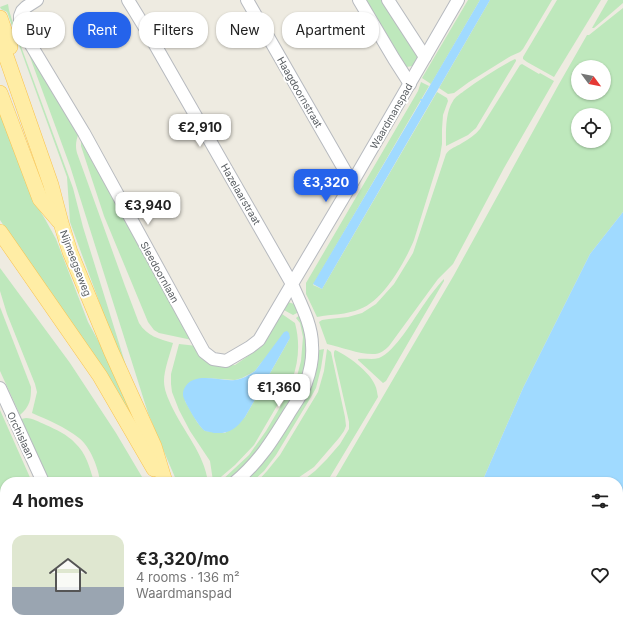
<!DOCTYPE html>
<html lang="en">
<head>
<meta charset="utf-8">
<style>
  :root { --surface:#fff; --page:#f2f2f2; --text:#222; --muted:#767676; --line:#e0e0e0; --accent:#2563eb }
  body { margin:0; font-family:Inter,sans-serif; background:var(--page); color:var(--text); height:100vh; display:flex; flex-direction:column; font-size:15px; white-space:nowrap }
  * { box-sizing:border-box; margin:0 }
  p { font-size:13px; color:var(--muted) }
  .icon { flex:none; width:22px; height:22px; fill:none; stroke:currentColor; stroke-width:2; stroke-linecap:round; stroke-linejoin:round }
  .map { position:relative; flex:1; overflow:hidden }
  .panel { position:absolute; left:0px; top:477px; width:623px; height:156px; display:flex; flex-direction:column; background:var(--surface); border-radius:16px 16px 0 0; box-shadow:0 1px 3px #0004 }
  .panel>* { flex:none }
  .banner { position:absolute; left:12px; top:12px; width:400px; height:36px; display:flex; gap:8px }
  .needle { width:26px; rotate:122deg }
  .tools { position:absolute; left:571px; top:60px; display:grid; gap:8px }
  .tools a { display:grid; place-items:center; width:40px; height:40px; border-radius:50%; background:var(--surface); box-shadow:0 1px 3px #0004; font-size:20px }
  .price { position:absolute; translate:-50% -34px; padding:0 9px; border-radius:8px; background:#fff; color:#222; font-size:13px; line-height:26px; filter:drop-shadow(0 1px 2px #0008) }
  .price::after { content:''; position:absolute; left:50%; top:24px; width:12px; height:9px; margin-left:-6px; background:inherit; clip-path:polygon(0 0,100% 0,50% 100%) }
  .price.selected { background:var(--accent); color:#fff }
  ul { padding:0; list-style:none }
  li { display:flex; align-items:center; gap:12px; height:100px; padding:0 12px }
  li+li { border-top:1px solid var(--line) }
  li span { display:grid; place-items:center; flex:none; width:112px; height:80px; border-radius:12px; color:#555 }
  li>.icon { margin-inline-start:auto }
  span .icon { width:48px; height:48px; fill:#fffc; stroke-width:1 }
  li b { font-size:17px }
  h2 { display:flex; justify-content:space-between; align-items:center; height:48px; padding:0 12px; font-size:17px }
  .pill { padding:0 14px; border-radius:16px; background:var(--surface); box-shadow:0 1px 3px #0004; font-size:14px; line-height:36px }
  .pill.selected { background:var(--accent); color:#fff }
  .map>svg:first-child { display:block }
</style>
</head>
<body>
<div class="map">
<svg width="623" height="633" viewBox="0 0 623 633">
  <rect width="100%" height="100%" fill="#eeebe1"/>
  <g fill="#bee8bc" fill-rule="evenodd">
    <polygon points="364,0 383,0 418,56 417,61 413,66 406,67"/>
    <polygon points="468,0 480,0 431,84 422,78"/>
    <polygon points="490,0 552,0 523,49 520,52 511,56 469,82 454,93 448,94 439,88"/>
    <polygon points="557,0 601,0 554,77 527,62 523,59 523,57"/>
    <polygon points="608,0 623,0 623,3 594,28 592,28"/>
    <polygon points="8,4 9,10 15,30 73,188 83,227 131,382 131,389 70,222 67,177 7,12 1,9 0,7"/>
    <path d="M623,8v204l-33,42 -67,134 -41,94h-149l121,-207 105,-191 28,-49h2zM578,67h26v26h-26zM578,115h26v26h-26z"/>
    <path d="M27,49l52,84c-3,7 -4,13 -2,20l48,133 14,37c8,13 20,16 34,20 -3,11 -9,27 -9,38 0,9 4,17 7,24 12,26 33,48 37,77h-31l-12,-28 -17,-41 -78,-247z"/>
    <path d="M515,59l1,1v1l-40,67 -8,7 -22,11c0,-13 -1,-33 7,-45 2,-4 7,-7 11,-10 15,-11 31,-21 47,-30z"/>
    <path d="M522,64l17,10 1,-1 14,8 -50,87 -51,96 -15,15 -49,67c-4,4 -9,8 -14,8 -14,1 -34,-7 -48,-10l-8,-22 3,-2 7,-1 19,-2 14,-4 14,-9 18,-20 19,-31 33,-99c4,-6 10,-7 16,-11 7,-4 13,-8 18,-14l40,-64z"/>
    <path d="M421,82l8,4 -116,199 9,4 115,-197 10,6 1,3 -5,14 -1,14v15l-2,12 -26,84c-9,22 -31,61 -54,69 -14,6 -28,5 -43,8l-9,-19 -2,-4v-11l112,-192z"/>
    <polygon points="0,113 34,201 45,219 56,239 88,322 119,379 151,447 0,220"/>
    <polygon points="81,140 86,145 85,149 193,337 192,340 159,333 154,330 148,322 104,216 81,146"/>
    <path d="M0,268l70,95 46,70 29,49h-45c-1,-13 -10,-36 -21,-44 -14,-11 -31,-18 -47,-25l5,-21 -2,-8 -28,-70 -7,-23z"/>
    <path d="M444,279v2l-58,100 -3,2 -25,-23v-1c7,-1 14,1 21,-1 16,-6 35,-40 46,-55 5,-8 11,-15 17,-22z"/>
    <polygon points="288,302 294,304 299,312 293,315 282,309"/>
    <path d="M0,307l31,80c0,13 -1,19 -11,28l-20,-44z"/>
    <path d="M282,314l13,9c5,19 4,38 -3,57l-38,65 -19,20 -20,17 -2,-1 -3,-20 -20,-30 -11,-21 -7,-18 -1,-8v-10l8,-30 18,2 12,14 12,6 14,-1 26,-18zM290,338l-45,79 -20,16 -20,-2 -4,-4 -4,-5 -12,-21 4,-18 6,-3 10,-2 30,2 7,-2 13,-7 6,-8z"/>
    <polygon points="300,315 306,331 308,354 302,381 260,451 230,481 228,482 220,482 249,455 266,431 296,380 301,361 303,337 300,323 296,318"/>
    <polygon points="324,349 321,368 316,388 311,397 276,455 264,471 252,482 244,482 262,464 268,456 306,395 317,352 319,350"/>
    <polygon points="327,349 331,352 345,417 346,426 344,431 339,438 314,467 292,482 273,481 257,482 267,471 280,455 318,392 324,371"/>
    <path d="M335,350c12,5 35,22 40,35 2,4 2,8 3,12l-51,85h-26l14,-11 12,-12 13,-15 9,-15v-7l-15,-66v-4z"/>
    <polygon points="0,410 32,482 5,482 5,566 0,566"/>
    <path d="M26,418c7,0 13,4 20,7 9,4 22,10 29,18 11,10 15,25 19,39h-44l-29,-63z"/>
    <polygon points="623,555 623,633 576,633 579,628 618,628 618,563"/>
    <polygon points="5,580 5,628 13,628 8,633 0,633 0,581"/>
    <polygon points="99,628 147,628 148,633 98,633"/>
    <polygon points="152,628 216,628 208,633 153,633"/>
    <polygon points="227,628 411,628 407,633 216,633"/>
  </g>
  <g fill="#a0daff">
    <polygon points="480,0 490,0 322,289 313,284 421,101 420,100 420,99 422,99"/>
    <polygon points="623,212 623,555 618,563 618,482 482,482 523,388 590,254"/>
    <path d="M287,331l2,2 1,5 -45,79c-9,12 -16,17 -31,16 -2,-1 -6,-1 -9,-2 -5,-2 -22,-31 -22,-36 0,-2 0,-4 1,-6 9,-19 36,-7 51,-9 8,-1 14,-5 20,-9l29,-39z"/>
    <polygon points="411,628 579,628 576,633 407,633"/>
  </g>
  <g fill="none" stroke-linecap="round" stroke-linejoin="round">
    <g stroke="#b7babf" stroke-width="14">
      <g id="minor">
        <polyline points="37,0 26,7 22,11 20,16 20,21 22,26 31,45 84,133 204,352 213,359 226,361 250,347 259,340 292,284 150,36 128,0"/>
        <polyline points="247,0 352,183"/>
        <polyline points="359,0 394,59 410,84"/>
        <polyline points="388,0 425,57"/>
        <polyline points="0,388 43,482"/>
        <path d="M235,482c24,-20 37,-41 53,-67 6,-10 14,-20 18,-32 4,-11 7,-26 6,-38 0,-21 -12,-42 -20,-61l60,-101 106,-183"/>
        <polyline points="0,572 5,572"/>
        <polyline points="19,633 24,628"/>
      </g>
    </g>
    <g stroke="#fac34e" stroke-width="16">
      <g id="major">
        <polyline points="0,18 10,47"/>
        <polyline points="0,39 51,185 61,223 70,252 111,351 154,446 165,482"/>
        <polyline points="0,93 40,199 59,221"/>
        <polyline points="0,232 100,376 154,469"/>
        <polyline points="234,628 236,633"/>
      </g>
    </g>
    <use href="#minor" stroke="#fff" stroke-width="12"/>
    <use href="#major" stroke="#ffeda5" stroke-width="15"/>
  </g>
  <g text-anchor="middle" stroke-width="4" stroke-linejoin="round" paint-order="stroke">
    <g font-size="10" fill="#5a5f63" stroke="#fff">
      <text transform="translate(300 92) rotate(60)" y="4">Haagdoornstraat</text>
      <text transform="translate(391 116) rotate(-60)" y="4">Waardmanspad</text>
      <text transform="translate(241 194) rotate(60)" y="4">Hazelaarstraat</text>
      <text transform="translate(76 263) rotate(69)" y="4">Nijmeegseweg</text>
      <text transform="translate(160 272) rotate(61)" y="4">Sleedoornlaan</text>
      <text transform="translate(21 435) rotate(65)" y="4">Orchislaan</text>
    </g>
  </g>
</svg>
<div class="tools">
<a><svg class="needle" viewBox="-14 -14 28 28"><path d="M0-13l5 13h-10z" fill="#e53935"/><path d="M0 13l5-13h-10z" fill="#767676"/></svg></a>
<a><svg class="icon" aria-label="locate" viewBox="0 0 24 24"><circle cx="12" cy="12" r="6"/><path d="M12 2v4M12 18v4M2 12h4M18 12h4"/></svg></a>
</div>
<b class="price" style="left:200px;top:148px">€2,910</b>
<b class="price selected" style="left:326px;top:203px">€3,320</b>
<b class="price" style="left:148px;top:226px">€3,940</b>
<b class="price" style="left:279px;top:408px">€1,360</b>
<div class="banner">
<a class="pill">Buy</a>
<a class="pill selected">Rent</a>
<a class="pill">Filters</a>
<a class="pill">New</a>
<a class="pill">Apartment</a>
</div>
<section class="panel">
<h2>4 homes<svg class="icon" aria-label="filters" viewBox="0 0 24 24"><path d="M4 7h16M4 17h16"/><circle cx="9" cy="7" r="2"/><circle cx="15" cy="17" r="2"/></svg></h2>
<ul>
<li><span style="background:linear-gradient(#dfe7d0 65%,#9aa5b1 0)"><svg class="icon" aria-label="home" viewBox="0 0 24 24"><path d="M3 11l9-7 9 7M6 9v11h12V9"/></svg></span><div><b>€3,320/mo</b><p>4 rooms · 136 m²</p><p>Waardmanspad</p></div><svg class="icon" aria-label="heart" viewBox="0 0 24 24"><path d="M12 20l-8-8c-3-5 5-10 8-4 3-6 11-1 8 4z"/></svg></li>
</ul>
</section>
</div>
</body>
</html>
